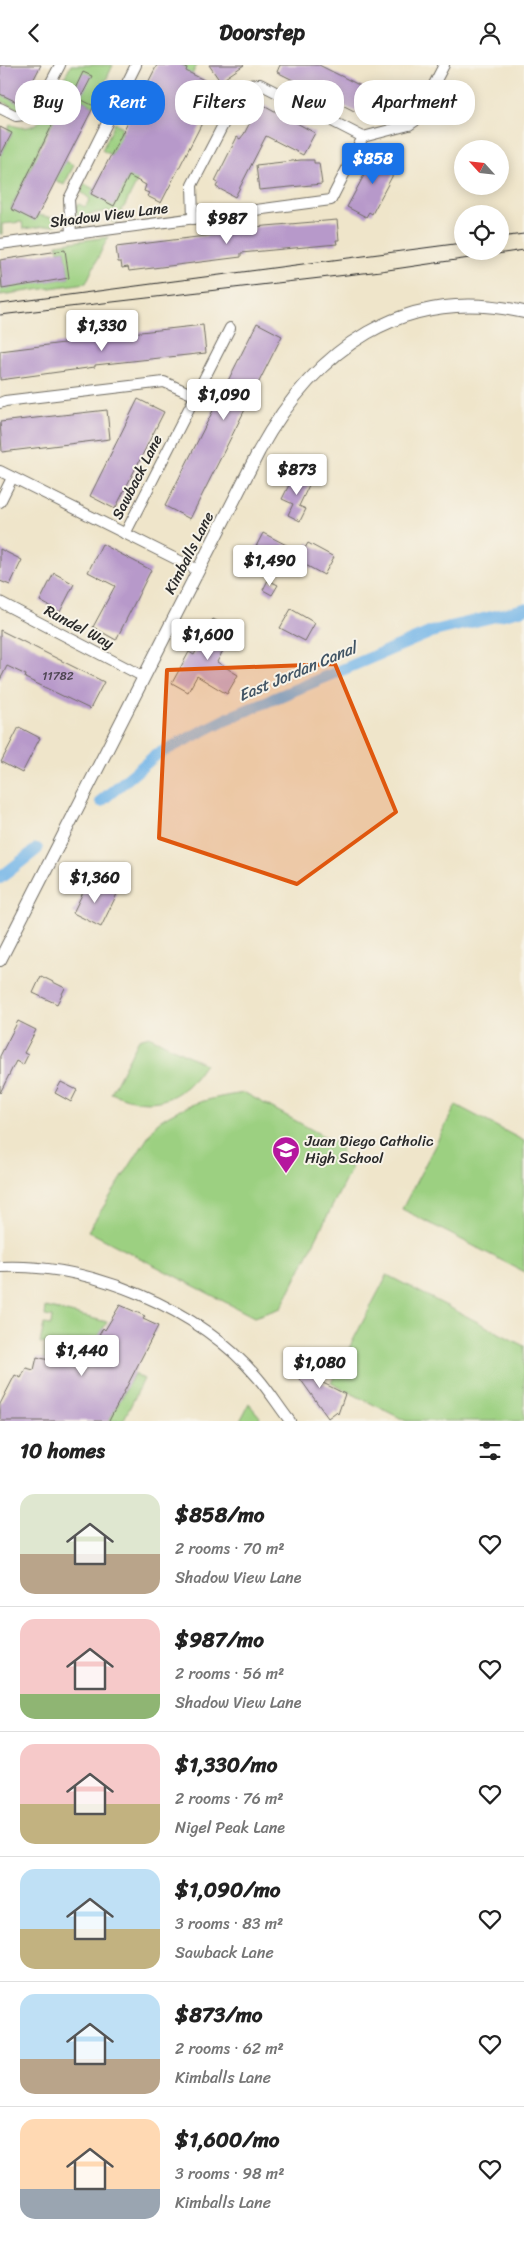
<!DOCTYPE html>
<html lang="en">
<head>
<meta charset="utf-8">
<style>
  :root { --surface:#fff; --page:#f6f6f6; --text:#222; --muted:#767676; --line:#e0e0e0; --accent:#1a73e8 }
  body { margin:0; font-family:Sriracha,sans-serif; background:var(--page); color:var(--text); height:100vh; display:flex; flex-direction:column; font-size:19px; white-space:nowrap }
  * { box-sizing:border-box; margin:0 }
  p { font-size:16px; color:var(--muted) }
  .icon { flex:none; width:28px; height:28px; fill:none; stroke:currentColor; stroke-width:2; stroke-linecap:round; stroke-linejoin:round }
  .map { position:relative; height:1356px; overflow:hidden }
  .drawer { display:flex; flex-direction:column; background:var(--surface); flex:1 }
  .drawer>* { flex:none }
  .banner { position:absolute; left:15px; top:15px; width:495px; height:45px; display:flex; gap:10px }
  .needle { width:32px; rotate:297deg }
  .buttons { position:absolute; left:454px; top:75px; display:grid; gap:10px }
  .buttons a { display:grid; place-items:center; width:55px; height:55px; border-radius:50%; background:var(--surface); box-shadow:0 2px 12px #0003; font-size:25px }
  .price { position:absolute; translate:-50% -42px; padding:0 11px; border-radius:5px; background:#fff; color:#222; font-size:16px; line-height:32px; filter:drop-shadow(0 1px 2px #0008) }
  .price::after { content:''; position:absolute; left:50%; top:30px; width:15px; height:11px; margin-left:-8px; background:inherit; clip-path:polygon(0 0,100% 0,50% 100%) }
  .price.active { background:var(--accent); color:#fff }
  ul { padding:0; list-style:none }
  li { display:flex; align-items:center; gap:15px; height:125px; padding:0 20px }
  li+li { border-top:1px solid var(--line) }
  li span { display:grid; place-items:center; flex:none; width:140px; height:100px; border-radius:15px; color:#555 }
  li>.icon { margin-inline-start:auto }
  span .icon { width:60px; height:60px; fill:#fffc; stroke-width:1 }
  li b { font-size:21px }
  h2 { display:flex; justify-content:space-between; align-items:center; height:60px; padding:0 20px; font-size:21px }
  .chip { padding:0 18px; border-radius:20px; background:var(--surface); box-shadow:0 2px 12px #0003; font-size:18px; line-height:45px }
  .chip.active { background:var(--accent); color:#fff }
  header { display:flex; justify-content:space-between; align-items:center; height:65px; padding:0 20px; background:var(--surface); font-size:22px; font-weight:700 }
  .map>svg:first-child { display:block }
</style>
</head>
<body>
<header><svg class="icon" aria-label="back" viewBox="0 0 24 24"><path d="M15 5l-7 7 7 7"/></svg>Doorstep<svg class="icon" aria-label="person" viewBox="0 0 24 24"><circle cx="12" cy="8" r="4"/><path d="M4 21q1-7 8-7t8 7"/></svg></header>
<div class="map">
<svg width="524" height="1356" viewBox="0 0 524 1356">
  <rect width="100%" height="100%" fill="#f7f3e8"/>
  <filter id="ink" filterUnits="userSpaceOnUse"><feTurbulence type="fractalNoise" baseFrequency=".02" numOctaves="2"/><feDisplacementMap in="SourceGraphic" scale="10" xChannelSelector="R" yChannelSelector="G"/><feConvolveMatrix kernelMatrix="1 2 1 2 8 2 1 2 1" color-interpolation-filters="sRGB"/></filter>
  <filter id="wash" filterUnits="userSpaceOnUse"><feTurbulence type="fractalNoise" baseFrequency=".0096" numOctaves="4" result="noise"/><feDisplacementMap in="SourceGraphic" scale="20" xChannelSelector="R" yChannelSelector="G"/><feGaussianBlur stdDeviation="1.12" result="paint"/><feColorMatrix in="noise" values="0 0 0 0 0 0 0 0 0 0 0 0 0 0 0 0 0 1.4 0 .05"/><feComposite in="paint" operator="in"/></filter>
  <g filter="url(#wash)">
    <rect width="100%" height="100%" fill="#efe5ca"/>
    <g fill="#9cd081" stroke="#647e56">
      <path d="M71,0h42l-19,41 -26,-13 -30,57 36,15 -10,20 -9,-5 3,-7 -24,-12 -23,47 24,12 3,-5 22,4 -4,6 -33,4 -1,-7 -20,2v10h-2v-78l12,-22 -4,-4 2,-6c13,6 24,4 33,-6z"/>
      <path d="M181,0h16l-73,142 -3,2 1,4 -6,10 -5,-2 -2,-10 -20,3 -1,11c-10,-3 -12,-9 -12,-19l3,-2 6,3 5,-8 -9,-7 3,-8 10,5 -3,5 23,11 23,-45 -22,-12 -4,7 -9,-5 13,-27 8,4 -3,4 4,2 63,-65z"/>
      <polygon points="0,29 21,39 28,32 35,36 29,43 21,46 0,35"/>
      <polygon points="108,172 86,218 0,230 0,210 2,223 69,213 65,185 58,186 57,179"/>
      <path d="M149,971l56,28c-25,38 -52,47 -94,29l28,-54z"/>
      <path d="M245,1028l93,51 13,25 -70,139 -27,9 -166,-86 69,-108c25,-19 58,-26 88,-30z"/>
      <polygon points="456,1040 524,1076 524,1207 402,1144"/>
      <polygon points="387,1210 524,1281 524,1356 406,1356 331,1318"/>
      <polygon points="46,1242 107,1257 81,1303 44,1294 46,1279 40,1278 44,1259 51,1260 52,1252 45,1251"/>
      <polygon points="134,1309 144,1314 123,1356 109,1356 126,1324 125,1322 127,1318 129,1319"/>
      <polygon points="249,1339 260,1352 258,1356 240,1356"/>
    </g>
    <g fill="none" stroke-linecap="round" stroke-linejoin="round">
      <g stroke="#73b5e8" stroke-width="12">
        <polyline points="101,736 156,690 226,654 434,566 524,544"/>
        <polyline points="0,813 37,784"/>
      </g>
    </g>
    <g id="blocks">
      <g fill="#b799ca">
        <polygon points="0,0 41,0 21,39 0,29"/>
        <polygon points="157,0 181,0 187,3 186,6 220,23 161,138 147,131 149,128 144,126 146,120 129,111 114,141 91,129"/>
        <polygon points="209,0 244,0 225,13 222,19"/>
        <polygon points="280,0 319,0 371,26 369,29 375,32 372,37 375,39 368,53 277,7"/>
        <polygon points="83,7 92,11 80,34 94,41 35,156 11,144 68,28 72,30"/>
        <polygon points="260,38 315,68 303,90 266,71 235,132 216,122 218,118 215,116 237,72 240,74 244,69"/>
        <polygon points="0,62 12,68 0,91"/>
        <polygon points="377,86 391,93 389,96 394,99 392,104 395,106 372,149 369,147 366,152 347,142"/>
        <polygon points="301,95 314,95 314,98 319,98 322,119 259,125 256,100"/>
        <polygon points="337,155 339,175 336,175 337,179 241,188 241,192 129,206 128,202 122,203 121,197 118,197 116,182 254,165 254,162"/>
        <polygon points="65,185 69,213 2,224 0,195"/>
        <polygon points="257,258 282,271 190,454 165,441"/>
        <polygon points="203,260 206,288 95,300 95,302 0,315 0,286 96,274 96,272"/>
        <polygon points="138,334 164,347 115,444 90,431"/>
        <polygon points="107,345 110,374 2,387 0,357"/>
        <polygon points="295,408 311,416 299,441 306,444 300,456 288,450 293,439 282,434"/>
        <polygon points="263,468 302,488 308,478 334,492 324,510 285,489 281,496 271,490 263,505 248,497"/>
        <polygon points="102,479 151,505 116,575 93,562 115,521 88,507"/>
        <polygon points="0,484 22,495 10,520 0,516"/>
        <polygon points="54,508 74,519 60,547 40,536"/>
        <polygon points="268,515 278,520 272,530 263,525"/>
        <polygon points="291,544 315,558 305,576 280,563"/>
        <polygon points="213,554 234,565 217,597 238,610 227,629 197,611 188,627 172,618 189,587 194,590"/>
        <polygon points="0,565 104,617 90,644 25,613 26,610 7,601 0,615"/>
        <polygon points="19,662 40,673 22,708 1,697"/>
        <polygon points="89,815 117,829 101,862 73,848"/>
        <polygon points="41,911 65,923 57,939 33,928"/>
        <polygon points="18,956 36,965 24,988 28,990 23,1000 16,996 0,1028 0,991"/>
        <polygon points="61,1017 77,1025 71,1037 55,1028"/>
        <polygon points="120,1240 145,1251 143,1254 158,1261 109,1356 0,1356 0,1339 15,1310 21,1313 26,1303 34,1305 37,1292 81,1303 103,1263 105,1265"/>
        <polygon points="286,1294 305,1304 309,1296 322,1302 315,1314 345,1329 338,1349 336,1347 328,1353"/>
      </g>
    </g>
  </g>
  <g filter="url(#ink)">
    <use href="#blocks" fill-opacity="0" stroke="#706c63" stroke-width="1"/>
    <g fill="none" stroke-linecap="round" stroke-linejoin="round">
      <g stroke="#706c63" stroke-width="12">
        <g id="minor">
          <polyline points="0,43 16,51 32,49 39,40 60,0"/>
          <polyline points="363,72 409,60 415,56 444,0"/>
          <polyline points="193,154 192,120 240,27 246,20 260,19 363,72"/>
          <polyline points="71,169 69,134 136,0"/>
          <polyline points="0,179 331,135 363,72"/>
          <polyline points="0,338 5,336 164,317 196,331"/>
          <polyline points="0,406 198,505"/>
          <polyline points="0,437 12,413"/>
          <polyline points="125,469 230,263"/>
          <polyline points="0,537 144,612"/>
          <path d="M0,1202c91,-4 198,41 258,111 12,14 21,29 32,43"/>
        </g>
      </g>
      <g stroke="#706c63" stroke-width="14">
        <path id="tertiary" d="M0,895l259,-509c56,-102 145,-167 265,-139"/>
      </g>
      <use href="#minor" stroke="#fff" stroke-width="10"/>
      <use href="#tertiary" stroke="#fff" stroke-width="12"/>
      <g stroke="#2b2b2b" stroke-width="1">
        <polyline points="500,172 524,169"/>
        <polyline points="0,239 462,178"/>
        <polyline points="0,250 381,206 524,185"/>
      </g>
    </g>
  </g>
  <path fill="#df570e" fill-opacity="0.2" stroke="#df570e" stroke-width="4" stroke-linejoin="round" d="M335,599l61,148 -99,72 -138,-46 8,-168z"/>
  <defs>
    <g id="school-pin" transform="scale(1.4375)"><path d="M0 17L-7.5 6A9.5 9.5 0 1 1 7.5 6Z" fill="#b5179e" stroke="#f7f3e8"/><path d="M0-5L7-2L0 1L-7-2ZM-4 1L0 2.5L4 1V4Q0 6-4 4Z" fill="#fff"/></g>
  </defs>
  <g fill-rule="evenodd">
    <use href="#school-pin" x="286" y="1085"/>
  </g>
  <g text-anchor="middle" stroke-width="4" stroke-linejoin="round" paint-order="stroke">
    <g font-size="12" fill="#4e4653">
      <text x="58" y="615">11782</text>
    </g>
    <g font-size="15" fill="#2b2b2b" stroke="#f7f3e8">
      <text transform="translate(109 150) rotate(-7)" y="5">Shadow View Lane</text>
      <text transform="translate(137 412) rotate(-63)" y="5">Sawback Lane</text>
      <text transform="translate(189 488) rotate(-63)" y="5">Kimballs Lane</text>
      <text transform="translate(79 562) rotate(28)" y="5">Rundel Way</text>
    </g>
    <g font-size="15" fill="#2b2b2b" stroke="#f7f3e8" text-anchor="start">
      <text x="305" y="1081">Juan Diego Catholic<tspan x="305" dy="17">High School</tspan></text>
    </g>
    <g font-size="16" font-style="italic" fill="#415464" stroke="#f7f3e8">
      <text transform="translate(297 606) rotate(-23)" y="6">East Jordan Canal</text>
    </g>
  </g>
</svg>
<div class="buttons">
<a><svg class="needle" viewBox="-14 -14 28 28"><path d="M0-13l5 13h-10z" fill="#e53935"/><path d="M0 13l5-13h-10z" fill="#767676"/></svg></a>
<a><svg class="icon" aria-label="locate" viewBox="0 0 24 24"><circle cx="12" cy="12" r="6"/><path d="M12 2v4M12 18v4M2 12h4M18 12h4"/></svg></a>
</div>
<b class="price active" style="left:373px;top:120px">$858</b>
<b class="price" style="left:227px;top:180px">$987</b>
<b class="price" style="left:102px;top:287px">$1,330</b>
<b class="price" style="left:224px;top:356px">$1,090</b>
<b class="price" style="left:297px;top:431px">$873</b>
<b class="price" style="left:270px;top:522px">$1,490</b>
<b class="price" style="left:208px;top:596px">$1,600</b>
<b class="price" style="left:95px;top:839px">$1,360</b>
<b class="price" style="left:82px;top:1312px">$1,440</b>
<b class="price" style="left:320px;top:1324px">$1,080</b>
<div class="banner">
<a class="chip">Buy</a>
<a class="chip active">Rent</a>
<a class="chip">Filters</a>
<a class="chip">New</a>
<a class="chip">Apartment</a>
</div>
</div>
<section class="drawer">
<h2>10 homes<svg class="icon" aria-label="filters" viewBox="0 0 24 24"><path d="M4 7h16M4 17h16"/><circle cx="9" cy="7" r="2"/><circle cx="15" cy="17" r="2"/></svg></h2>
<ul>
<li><span style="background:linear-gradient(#dfe7d0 60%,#b9a48a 0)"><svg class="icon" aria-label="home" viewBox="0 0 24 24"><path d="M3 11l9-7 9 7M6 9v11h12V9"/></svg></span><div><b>$858/mo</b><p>2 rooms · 70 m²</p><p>Shadow View Lane</p></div><svg class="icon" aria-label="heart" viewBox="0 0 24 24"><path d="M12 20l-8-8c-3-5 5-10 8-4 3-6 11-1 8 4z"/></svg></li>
<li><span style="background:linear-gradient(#f6c9c9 75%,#8fb573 0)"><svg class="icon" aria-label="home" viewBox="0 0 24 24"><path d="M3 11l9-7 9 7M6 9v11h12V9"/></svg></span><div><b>$987/mo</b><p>2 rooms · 56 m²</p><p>Shadow View Lane</p></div><svg class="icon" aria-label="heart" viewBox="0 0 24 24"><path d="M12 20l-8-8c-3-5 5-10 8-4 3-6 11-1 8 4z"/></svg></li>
<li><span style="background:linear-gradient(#f6c9c9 60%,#c2b280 0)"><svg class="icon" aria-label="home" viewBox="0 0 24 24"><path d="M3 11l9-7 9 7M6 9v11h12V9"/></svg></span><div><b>$1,330/mo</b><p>2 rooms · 76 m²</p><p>Nigel Peak Lane</p></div><svg class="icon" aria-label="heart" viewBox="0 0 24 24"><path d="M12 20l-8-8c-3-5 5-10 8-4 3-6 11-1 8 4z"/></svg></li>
<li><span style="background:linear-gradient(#bfe0f5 60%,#c2b280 0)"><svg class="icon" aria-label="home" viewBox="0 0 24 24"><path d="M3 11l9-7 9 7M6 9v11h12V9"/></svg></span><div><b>$1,090/mo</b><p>3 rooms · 83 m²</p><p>Sawback Lane</p></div><svg class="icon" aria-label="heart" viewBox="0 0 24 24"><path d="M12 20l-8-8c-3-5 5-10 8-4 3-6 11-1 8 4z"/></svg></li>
<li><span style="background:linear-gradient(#bfe0f5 65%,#b9a48a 0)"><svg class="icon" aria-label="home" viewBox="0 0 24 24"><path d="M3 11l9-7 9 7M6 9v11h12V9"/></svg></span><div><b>$873/mo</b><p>2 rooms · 62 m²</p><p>Kimballs Lane</p></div><svg class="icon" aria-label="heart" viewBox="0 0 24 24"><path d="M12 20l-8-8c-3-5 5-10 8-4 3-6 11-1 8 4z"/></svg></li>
<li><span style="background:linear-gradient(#ffd9b3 70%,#9aa5b1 0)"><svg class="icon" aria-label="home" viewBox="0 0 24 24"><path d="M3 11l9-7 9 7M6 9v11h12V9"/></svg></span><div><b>$1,600/mo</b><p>3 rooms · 98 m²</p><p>Kimballs Lane</p></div><svg class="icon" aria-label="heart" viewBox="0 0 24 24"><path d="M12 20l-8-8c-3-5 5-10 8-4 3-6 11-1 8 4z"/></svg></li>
</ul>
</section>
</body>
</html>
